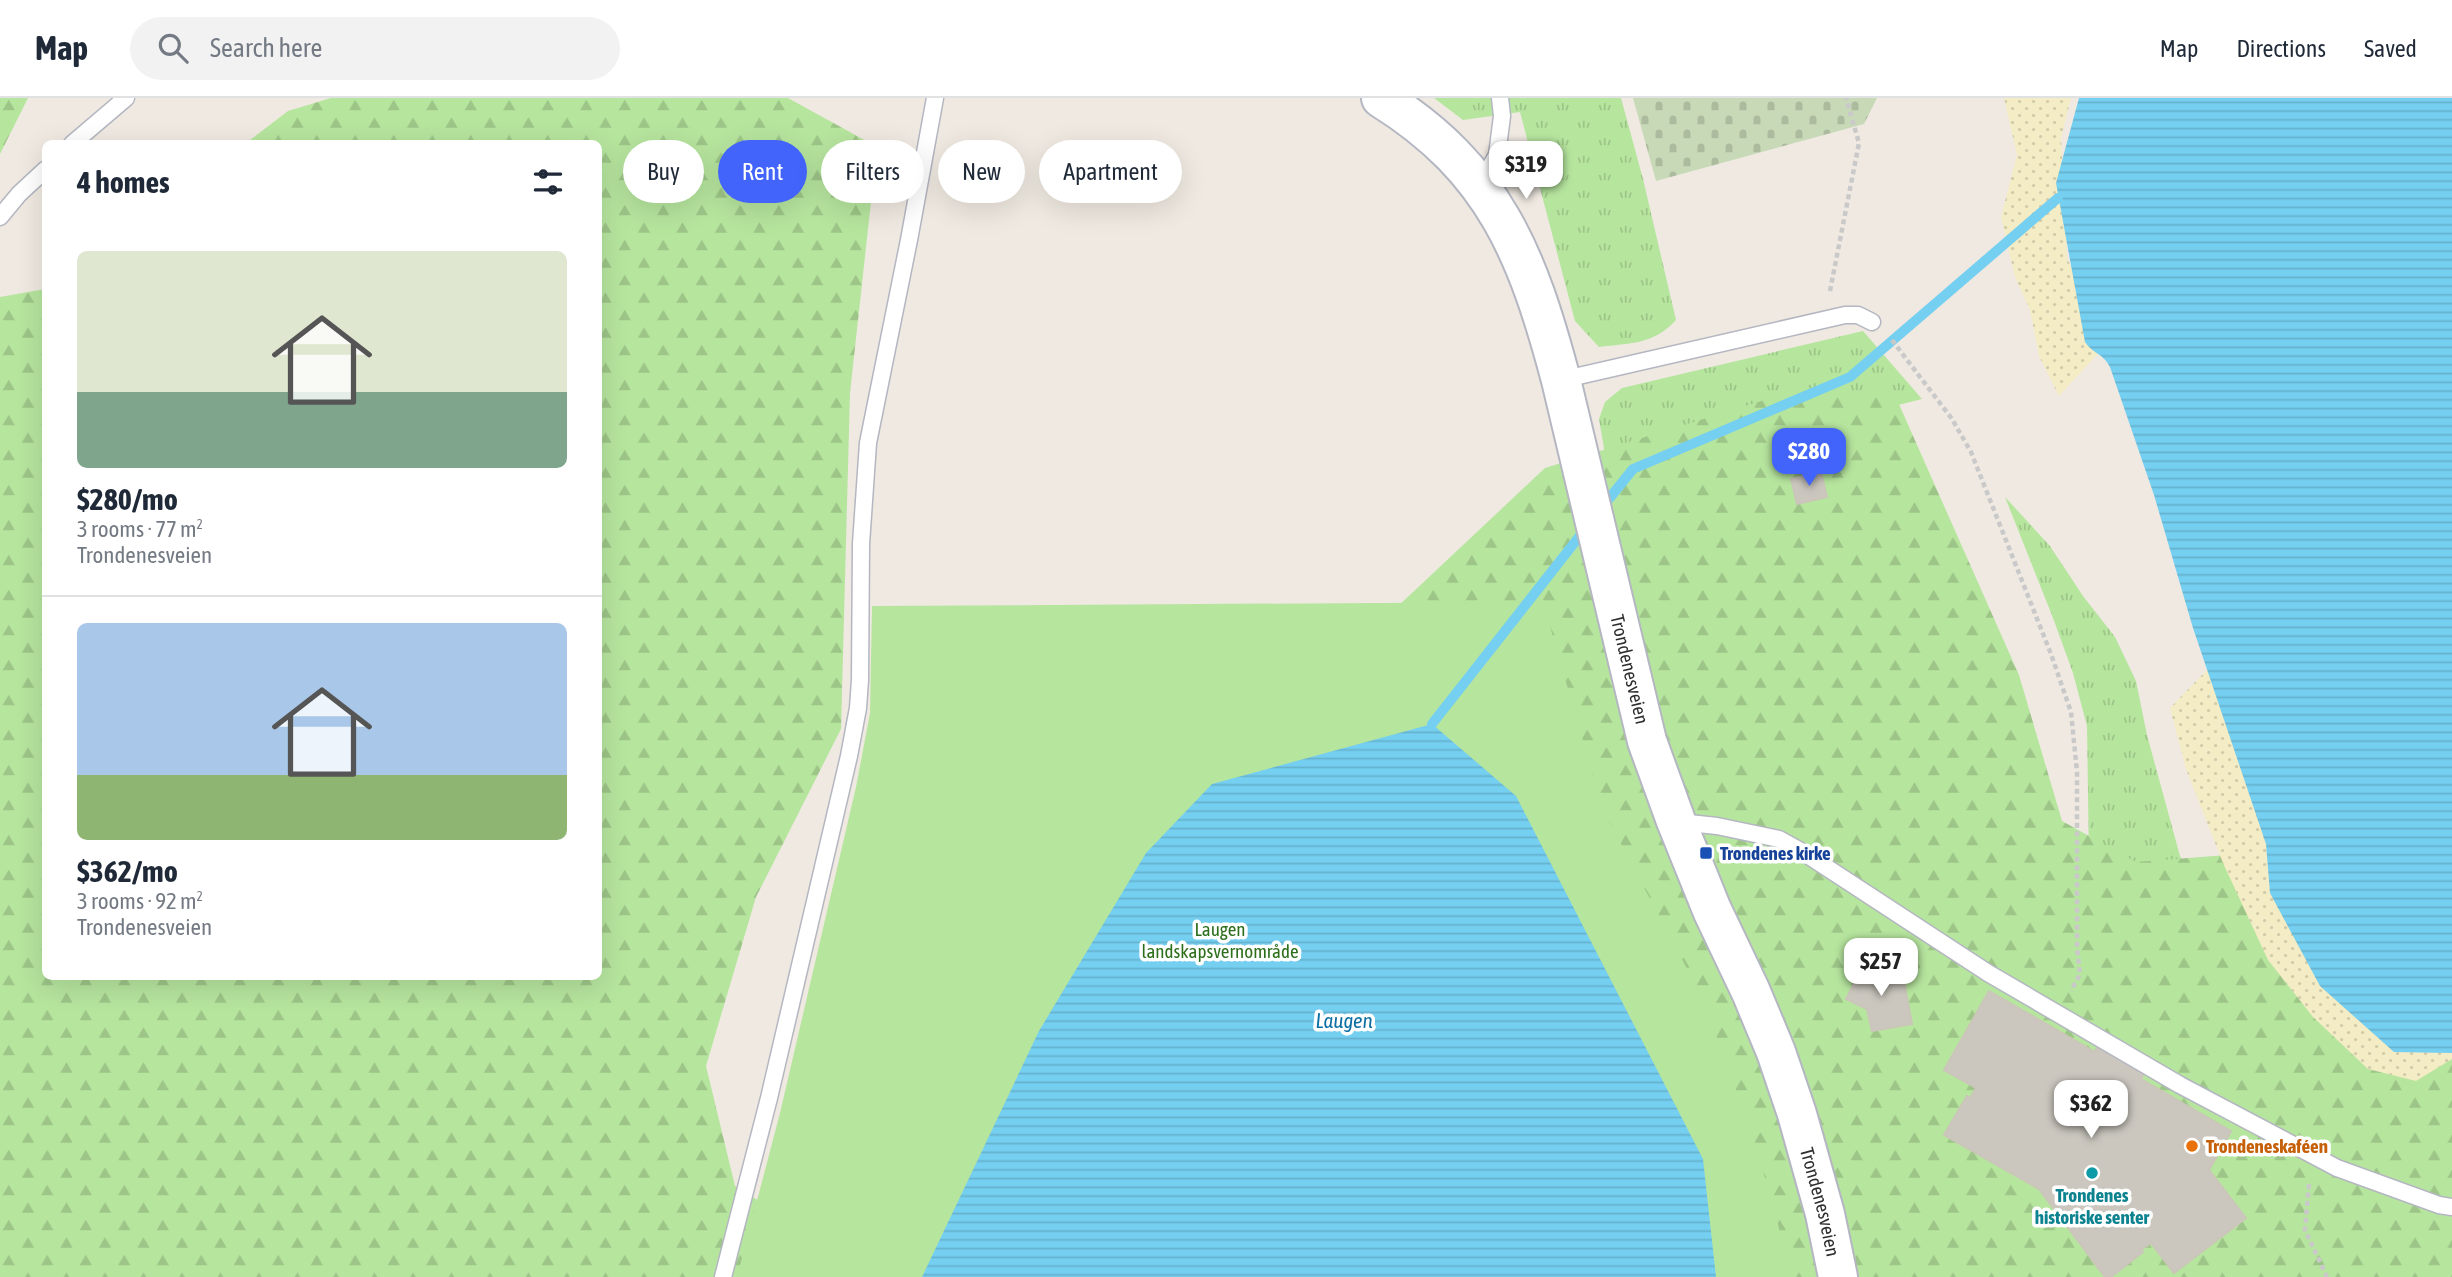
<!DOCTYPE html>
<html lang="en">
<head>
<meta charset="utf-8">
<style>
  :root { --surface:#fff; --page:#f2f2f3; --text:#1f2937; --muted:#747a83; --line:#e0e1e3; --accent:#4264fb }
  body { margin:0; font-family:"Asap Condensed",sans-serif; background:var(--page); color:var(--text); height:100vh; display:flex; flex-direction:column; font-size:26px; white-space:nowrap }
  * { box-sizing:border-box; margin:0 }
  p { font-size:23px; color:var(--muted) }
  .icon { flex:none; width:38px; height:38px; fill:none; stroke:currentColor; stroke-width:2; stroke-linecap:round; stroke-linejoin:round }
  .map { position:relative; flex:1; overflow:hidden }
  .details { position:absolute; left:42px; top:42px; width:560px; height:840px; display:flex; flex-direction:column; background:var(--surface); border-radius:10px; box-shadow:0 7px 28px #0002 }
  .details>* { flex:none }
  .top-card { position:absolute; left:623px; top:42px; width:665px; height:63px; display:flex; gap:14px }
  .price { position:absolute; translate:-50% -60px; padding:0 16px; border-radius:14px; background:#fff; color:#222; font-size:23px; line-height:46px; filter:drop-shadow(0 2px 4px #0008) }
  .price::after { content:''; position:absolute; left:50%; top:42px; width:21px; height:16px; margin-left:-10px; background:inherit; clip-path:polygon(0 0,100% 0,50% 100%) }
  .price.on { background:var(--accent); color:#fff }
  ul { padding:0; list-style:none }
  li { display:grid; align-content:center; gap:14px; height:371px; padding:0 35px }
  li+li { border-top:2px solid var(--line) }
  li span { display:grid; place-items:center; height:217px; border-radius:10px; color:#555 }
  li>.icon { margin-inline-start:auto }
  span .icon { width:126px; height:126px; fill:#fffc; stroke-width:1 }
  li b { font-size:30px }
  h2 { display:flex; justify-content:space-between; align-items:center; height:84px; padding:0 35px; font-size:30px }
  .pill { padding:0 24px; border-radius:32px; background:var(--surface); box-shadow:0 7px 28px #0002; font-size:24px; line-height:63px }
  .pill.on { background:var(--accent); color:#fff }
  header { display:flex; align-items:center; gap:42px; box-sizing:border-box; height:98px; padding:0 35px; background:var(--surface); border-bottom:2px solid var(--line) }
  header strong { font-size:33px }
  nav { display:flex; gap:38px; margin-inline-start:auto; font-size:24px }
  .search { width:490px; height:63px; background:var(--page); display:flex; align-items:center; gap:18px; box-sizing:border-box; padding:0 24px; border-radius:38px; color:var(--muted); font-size:26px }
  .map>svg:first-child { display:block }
</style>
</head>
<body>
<header>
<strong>Map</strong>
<div class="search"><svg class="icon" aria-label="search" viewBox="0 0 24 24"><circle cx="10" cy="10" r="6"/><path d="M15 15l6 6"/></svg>Search here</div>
<nav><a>Map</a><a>Directions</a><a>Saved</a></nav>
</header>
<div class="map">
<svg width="2452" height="1179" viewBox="0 0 2452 1179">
  <defs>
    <pattern id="grass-tufts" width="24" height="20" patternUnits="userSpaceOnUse" patternTransform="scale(1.75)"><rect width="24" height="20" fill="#b6e59e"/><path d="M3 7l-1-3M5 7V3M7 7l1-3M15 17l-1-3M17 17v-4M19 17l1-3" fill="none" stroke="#9dc588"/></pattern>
    <pattern id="forest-firs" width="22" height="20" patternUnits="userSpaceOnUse" patternTransform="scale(1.75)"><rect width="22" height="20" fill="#b6e59e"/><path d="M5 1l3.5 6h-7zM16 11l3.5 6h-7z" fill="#9dc588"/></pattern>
    <pattern id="sand-dots" width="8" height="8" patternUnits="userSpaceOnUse" patternTransform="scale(1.75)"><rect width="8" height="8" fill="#f3ecc5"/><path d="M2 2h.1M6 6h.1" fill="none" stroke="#d1cbaa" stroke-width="1.8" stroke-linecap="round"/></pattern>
    <pattern id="cemetery-stones" width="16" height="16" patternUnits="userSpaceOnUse" patternTransform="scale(1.75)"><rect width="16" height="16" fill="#c8d9b8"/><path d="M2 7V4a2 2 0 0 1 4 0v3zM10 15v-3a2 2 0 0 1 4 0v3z" fill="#acbb9e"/></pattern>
    <pattern id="water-rules" width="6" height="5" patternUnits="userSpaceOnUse" patternTransform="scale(1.75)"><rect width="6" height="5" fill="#75cff0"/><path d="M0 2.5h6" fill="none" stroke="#66b2ce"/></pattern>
  </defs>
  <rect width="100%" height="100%" fill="#efe9e1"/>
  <g fill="url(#grass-tufts)">
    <path d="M1434,0h187l22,81 33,141c-23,25 -46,23 -77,27l-24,-26 -55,-209 -57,8z"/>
    <polygon points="1863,233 1922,301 1609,380 1599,321 1605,304 1622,290"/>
    <polygon points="2005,399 2050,448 2083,498 2115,539 2136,583 2147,637 2180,758 2214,825 2090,829 2087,628 2073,575 2053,520"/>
  </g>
  <g fill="url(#forest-firs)">
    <polygon points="0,0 28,0 0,56"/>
    <polygon points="331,0 788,0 877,49 850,295 841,631 756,799 706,968 735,1088 830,1147 1362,542 1545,370 1784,296 1894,295 2019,577 2062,723 2136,764 2266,754 2452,955 2452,1179 0,1179 0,199 45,191 46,878 598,878 598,46 246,45 288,13"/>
  </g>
  <g fill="url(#sand-dots)">
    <polygon points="2004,0 2071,0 2061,40 2067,160 2105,248 2059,298 2039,258 2030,212 2015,179 2001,119 2017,57"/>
    <polygon points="2211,568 2452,926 2452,961 2416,983 2368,971 2313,919 2268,862 2223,765 2186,671 2170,610"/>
  </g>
  <polygon fill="url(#cemetery-stones)" points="1633,0 1877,0 1864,26 1656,83"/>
  <polygon fill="#b6e59e" points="1543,504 1603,712 1703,901 1757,1051 1789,1166 1790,1179 737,1179 780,1015 856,689 870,615 872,508"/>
  <g fill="url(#water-rules)">
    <path d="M2079,0h373v955l-58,-1 -74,-66 -50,-93 -4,-49 -73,-216 -39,-133 -44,-128c-7,-14 -17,-13 -25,-25l-29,-159z"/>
    <polygon points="1432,626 1516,698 1703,1061 1716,1179 922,1179 1039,933 1146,755 1212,686"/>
  </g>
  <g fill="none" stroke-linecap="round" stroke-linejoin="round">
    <g stroke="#75cff0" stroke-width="10">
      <polyline points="1600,412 1633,371 1850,279 2058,100"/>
      <polyline points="1432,626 1586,430"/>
    </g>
  </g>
  <g fill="#cbc7bf" stroke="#cbc5ba" stroke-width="2">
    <polygon points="1821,374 1827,399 1797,406 1791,381"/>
    <polygon points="1865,864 1904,883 1912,926 1872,933 1867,911 1846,901"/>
    <polygon points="1989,893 2095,954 2098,948 2144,975 2141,981 2231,1033 2209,1072 2246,1120 2174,1175 2151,1145 2141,1152 2143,1154 2111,1179 2105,1179 2039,1091 1944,1037 1967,998 1970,1000 1976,990 1944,972"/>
  </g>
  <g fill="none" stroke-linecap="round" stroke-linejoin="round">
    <g stroke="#b4b7c1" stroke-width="19">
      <g id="lane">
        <polyline points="72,46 126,0"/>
        <polyline points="1480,87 1497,57 1502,18 1500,0"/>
        <polyline points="0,119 19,96 46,71"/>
        <polyline points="1561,282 1845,217 1858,217 1872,224"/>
        <polyline points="1679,724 1717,728 1779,741 1806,756 1988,875 2180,987 2337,1070 2439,1107 2452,1109"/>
        <polyline points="723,1179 769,1000 849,658 858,610 860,582 861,446 868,345 909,142 935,0"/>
      </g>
    </g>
    <g stroke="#b4b7c1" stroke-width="42">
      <g id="secondary">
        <path id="s1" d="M1381,0c114,71 147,158 180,282l86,361 29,80 36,89 39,82 25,60 21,62 28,100 13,63"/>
      </g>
    </g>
    <g stroke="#c9c9c9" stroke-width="4.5" stroke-dasharray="5 3.5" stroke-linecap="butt">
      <polyline points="1830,193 1859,45 1846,0"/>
      <polyline points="1892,242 1952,321 1971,354 2051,556 2071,614 2077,674 2077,849 2080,876 2071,893"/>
      <polyline points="2309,1086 2305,1132 2327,1179"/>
    </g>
    <use href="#lane" stroke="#fff" stroke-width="16"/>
    <use href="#secondary" stroke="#fff" stroke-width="38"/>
  </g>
  <rect fill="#1a4fb4" stroke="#fff" stroke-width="2.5" x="1699" y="748" width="14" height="14" rx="3.5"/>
  <circle fill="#e8710a" stroke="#fff" stroke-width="2.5" cx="2192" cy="1048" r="7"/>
  <circle fill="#0f9aa8" stroke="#fff" stroke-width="2.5" cx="2092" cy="1075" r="7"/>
  <g text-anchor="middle" stroke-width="7" stroke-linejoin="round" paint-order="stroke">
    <g font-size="19" fill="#2e2e2e" stroke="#fff">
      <text dy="7" stroke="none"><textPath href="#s1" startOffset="642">Trondenesveien</textPath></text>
      <text dy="7" stroke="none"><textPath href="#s1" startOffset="1209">Trondenesveien</textPath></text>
    </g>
    <g font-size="19" font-weight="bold" fill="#164399" stroke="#fff" text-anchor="start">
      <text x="1720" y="762">Trondenes kirke</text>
    </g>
    <g font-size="19" fill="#2c6e1b" stroke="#fff">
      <text x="1220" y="838">Laugen<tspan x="1220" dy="22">landskapsvernområde</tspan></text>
    </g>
    <g font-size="19" font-weight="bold" fill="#c56008" stroke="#fff" text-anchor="start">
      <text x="2206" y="1055">Trondeneskaféen</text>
    </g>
    <g font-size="19" font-weight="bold" fill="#0d838f" stroke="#fff">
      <text x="2092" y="1104">Trondenes<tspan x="2092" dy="22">historiske senter</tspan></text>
    </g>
    <g font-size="21" font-style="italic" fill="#0d6fa3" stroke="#fff">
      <text x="1344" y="930">Laugen</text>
    </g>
  </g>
</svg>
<b class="price" style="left:1526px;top:103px">$319</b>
<b class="price on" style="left:1809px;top:390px">$280</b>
<b class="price" style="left:1881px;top:900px">$257</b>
<b class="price" style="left:2091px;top:1042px">$362</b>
<div class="top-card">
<a class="pill">Buy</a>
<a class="pill on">Rent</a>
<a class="pill">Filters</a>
<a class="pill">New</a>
<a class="pill">Apartment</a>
</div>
<section class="details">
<h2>4 homes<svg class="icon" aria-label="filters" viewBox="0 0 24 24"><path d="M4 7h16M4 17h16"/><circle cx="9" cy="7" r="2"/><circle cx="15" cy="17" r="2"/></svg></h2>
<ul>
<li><span style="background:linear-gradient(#dfe7d0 65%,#7fa58c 0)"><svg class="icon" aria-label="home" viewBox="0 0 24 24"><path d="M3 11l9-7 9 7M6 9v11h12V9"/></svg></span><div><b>$280/mo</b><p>3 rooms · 77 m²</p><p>Trondenesveien</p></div></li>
<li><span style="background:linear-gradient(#a9c7e8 70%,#8fb573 0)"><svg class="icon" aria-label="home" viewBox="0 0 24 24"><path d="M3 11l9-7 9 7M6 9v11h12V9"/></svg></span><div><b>$362/mo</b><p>3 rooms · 92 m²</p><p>Trondenesveien</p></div></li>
</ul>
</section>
</div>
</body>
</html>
